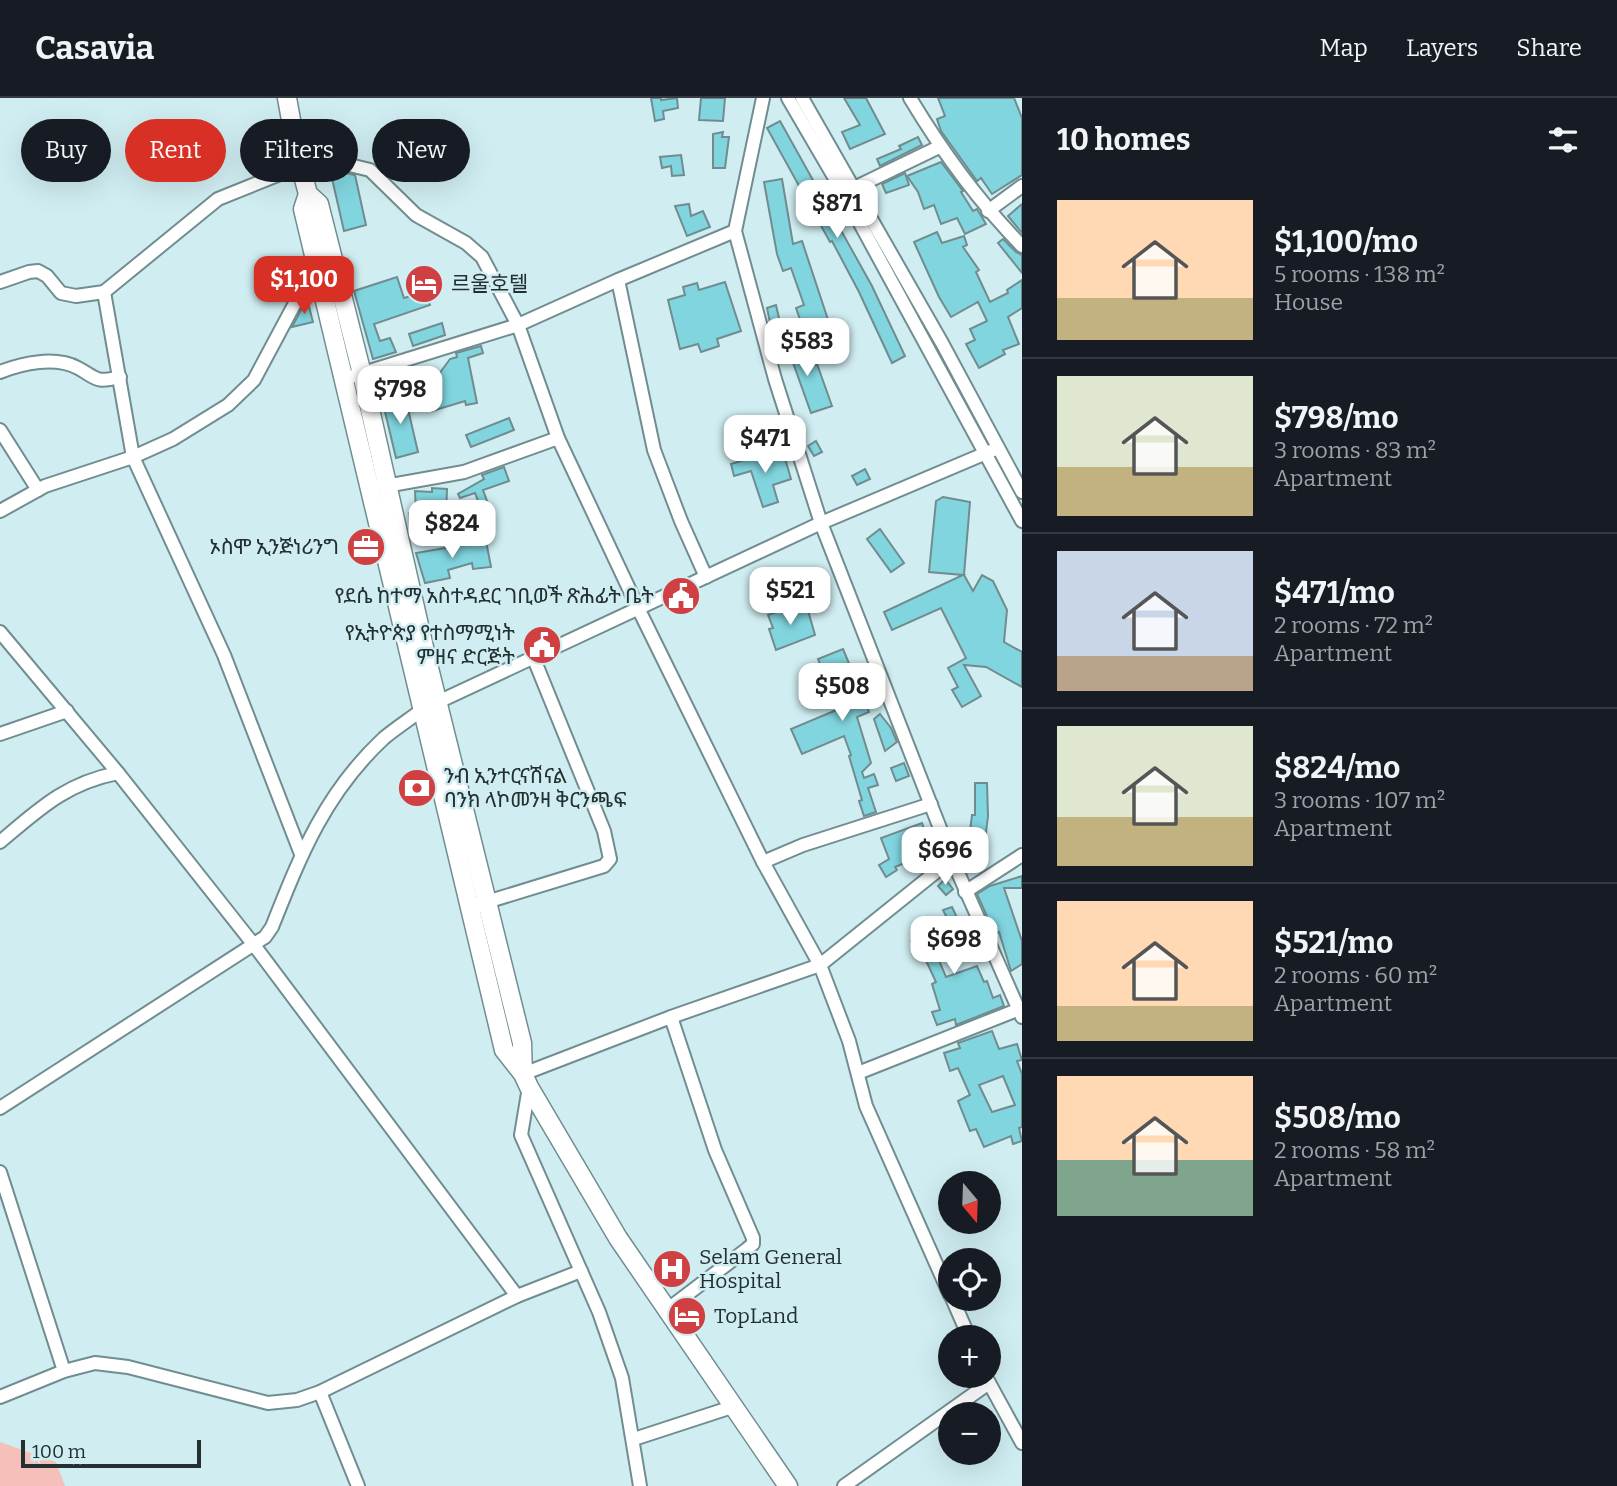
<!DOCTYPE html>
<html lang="en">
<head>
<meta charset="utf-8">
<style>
  :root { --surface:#171b24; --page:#20242c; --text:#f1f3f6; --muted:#9ea1a6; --line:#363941; --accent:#d93025 }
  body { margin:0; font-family:Bitter,"Noto Sans Ethiopic","Noto Sans KR",serif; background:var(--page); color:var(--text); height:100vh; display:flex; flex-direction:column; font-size:26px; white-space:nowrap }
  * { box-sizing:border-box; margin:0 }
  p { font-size:23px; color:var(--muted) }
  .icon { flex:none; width:38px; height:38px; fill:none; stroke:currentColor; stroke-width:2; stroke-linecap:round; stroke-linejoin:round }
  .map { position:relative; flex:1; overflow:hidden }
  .drawer { display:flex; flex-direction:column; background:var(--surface); width:595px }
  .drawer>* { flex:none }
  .banner { position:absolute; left:21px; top:21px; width:665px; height:63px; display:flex; gap:14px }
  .needle { width:46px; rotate:161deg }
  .tools { position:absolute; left:938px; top:1073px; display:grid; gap:14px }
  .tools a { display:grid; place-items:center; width:63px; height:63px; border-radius:50%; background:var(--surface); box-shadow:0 7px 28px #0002; font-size:35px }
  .scale { position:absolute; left:21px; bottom:18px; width:180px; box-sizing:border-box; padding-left:7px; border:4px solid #232f30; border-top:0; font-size:19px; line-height:24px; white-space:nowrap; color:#232f30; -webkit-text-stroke:5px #d0eef2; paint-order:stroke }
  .price { position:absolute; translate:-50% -60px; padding:0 16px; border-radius:14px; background:#fff; color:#222; font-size:23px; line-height:46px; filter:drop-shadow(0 2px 4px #0008) }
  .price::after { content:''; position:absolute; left:50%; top:42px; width:21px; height:16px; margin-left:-10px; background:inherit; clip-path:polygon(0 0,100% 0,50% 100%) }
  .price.on { background:var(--accent); color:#fff }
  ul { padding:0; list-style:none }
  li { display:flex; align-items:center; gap:21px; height:175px; padding:0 35px }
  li+li { border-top:2px solid var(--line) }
  li span { display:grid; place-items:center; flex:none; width:196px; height:140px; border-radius:0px; color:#555 }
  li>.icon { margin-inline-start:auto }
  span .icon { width:84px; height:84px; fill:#fffc; stroke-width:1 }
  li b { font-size:30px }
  h2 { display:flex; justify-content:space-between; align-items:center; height:84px; padding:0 35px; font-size:30px }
  .chip { padding:0 24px; border-radius:32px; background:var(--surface); box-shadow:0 7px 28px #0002; font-size:24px; line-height:63px }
  .chip.on { background:var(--accent); color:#fff }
  header { display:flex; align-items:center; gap:42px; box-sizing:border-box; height:98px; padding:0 35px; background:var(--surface); border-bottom:2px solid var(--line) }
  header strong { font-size:33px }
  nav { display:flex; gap:38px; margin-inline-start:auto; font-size:24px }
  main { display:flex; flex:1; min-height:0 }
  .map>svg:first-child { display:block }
</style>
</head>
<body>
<header>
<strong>Casavia</strong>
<nav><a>Map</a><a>Layers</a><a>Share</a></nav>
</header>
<main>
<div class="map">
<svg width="1022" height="1388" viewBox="0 0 1022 1388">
  <rect width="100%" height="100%" fill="#d0eef2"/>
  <polygon fill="#f5bfba" points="0,1344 56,1364 65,1388 0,1388"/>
  <g fill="#81d5df" stroke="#708c8f" stroke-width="2" fill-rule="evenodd">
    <polygon points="651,0 661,0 661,2 677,0 678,10 663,13 664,21 655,23"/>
    <polygon points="701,0 725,0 723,23 699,22"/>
    <polygon points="844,0 866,0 885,36 850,51 842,34 860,27"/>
    <polygon points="938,0 1014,0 1022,20 1022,77 992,96 981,80 977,83 941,33 937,21 945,18"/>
    <polygon points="780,23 872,188 905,258 892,265 859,194 832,143 830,144 767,30"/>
    <polygon points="723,34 722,39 729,39 725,70 713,70 713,36"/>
    <polygon points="918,39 922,47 880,68 877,61 901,51 899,48"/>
    <polygon points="681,57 684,77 672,78 671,68 662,70 660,59"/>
    <polygon points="941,64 963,93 961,94 973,113 977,111 986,126 965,136 957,120 941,126 934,107 924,111 918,94 907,78"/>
    <polygon points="341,74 355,77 366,127 344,133 331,76"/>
    <polygon points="905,75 909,87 886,95 882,86"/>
    <polygon points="782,81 793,146 802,143 838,252 825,257 813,223 802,227 796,210 804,207 791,170 783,173 777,156 764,84"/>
    <polygon points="689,106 691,118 703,113 710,129 687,138 675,108"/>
    <polygon points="1022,106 1022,135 1008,118"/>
    <polygon points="937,134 942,145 964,138 967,147 963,149 979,172 976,174 990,204 1008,195 1007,192 1022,182 1022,210 1008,219 1019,246 1003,252 1005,256 979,270 966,246 975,242 970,231 987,223 978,204 951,219 939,199 914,144"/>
    <polygon points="1003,141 1016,154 1022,157 1022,175 998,145"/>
    <polygon points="397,179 404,200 425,194 430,207 374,226 380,243 390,240 396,254 373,261 354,193"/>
    <polygon points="725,184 741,233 717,241 719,248 701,254 698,246 680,251 668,202 685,197 683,189 697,185 699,192"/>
    <polygon points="307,201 313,224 292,229"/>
    <polygon points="776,207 784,242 774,244 767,210"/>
    <polygon points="442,225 445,237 413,248 409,236"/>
    <polygon points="795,241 804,270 817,266 832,308 811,315 791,259 782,262 778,246"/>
    <polygon points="481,248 483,255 468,260 477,305 466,307 465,303 432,313 426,294 450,261 457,259 456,255"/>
    <polygon points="405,298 418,354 396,360 382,301"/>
    <polygon points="509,320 514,332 471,349 466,337"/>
    <polygon points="816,343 822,354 814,358 808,348"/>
    <polygon points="770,354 773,360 784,357 791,381 773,387 778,404 763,409 751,373 734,378 731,366"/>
    <polygon points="504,369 509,383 483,392 490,411 436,434 410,433 409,415 416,415 415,393 432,394 432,390 447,391 446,418 478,403 475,395 460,400 458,396 484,381 482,377"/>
    <polygon points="865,371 870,381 857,387 852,378"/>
    <polygon points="943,399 970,404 964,477 973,493 982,477 993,483 1007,512 1004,544 1022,554 1022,589 986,569 964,567 981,598 962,609 952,592 958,589 948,570 966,560 941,510 892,532 884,514 963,477 929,474 936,403"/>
    <polygon points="880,431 904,465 891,474 867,441"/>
    <polygon points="486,443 491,469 473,471 472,465 448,472 450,480 425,485 416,455"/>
    <polygon points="790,509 792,514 807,509 815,537 776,552 769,531 773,530 768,517"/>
    <polygon points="843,551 869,614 857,619 871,665 862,674 864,680 874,676 878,687 868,690 876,714 864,718 859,703 862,702 849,658 851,657 844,638 802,656 791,631 839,611 818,561"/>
    <polygon points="880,616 891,630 897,644 885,653 874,621"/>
    <polygon points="904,665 909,678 896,683 891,670"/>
    <polygon points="975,685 987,685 988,718 984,751 968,749 972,717 975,717"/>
    <polygon points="922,725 929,744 908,752 912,762 895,769 897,772 886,779 879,767 889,761 881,740"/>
    <polygon points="1022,778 1022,790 1004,790 1022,843 1022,866 1011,873 999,834 995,836 977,796 990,788"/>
    <polygon points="945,781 953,791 946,797 938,788"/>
    <polygon points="952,809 966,839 941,850 945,857 938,860 946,879 977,868 984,884 987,883 993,900 1000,897 1004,908 956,927 955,921 937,927 932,914 940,912 932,886 936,884 923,856 920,858 911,843 919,838 915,829 925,824 930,832 949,824 943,812"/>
    <path d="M992,933l7,18 18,-5 5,16 -5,1 5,13v53l-3,1 3,13 -9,3 -2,-8 -27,11 -8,-18 -6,2 -12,-30 12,-6 -12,-27 -8,3 -6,-18 16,-5 -2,-5zM1003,978l12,29 -23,7 -13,-27z"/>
  </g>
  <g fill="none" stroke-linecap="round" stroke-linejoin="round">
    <g stroke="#718d90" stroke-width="16">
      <g id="minor">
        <polyline points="763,0 735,133 775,281 821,425 952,761 1022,919"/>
        <polyline points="788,0 844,96 1022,423"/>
        <polyline points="802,0 942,245 1022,394"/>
        <path d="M910,0c33,55 67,102 112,148"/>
        <polyline points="848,93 939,49"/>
        <polyline points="988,113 1022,88"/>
        <polyline points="618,182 654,352 681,423 706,479"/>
        <polyline points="0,184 29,174 38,173 47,178 61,195 76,198 104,194 218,101 280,76 341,65 370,72 416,117 466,145 482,159 518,227 558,340 639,512 763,764 820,867 849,943 866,1008 950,1197"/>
        <polyline points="104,194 133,359 224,557 301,756"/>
        <path d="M0,274c23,-9 55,-16 78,-4 20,11 17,15 42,9"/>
        <polyline points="344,281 518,227 618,182 735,133"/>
        <polyline points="0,332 38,392"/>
        <polyline points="380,389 464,374 558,340"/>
        <polyline points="0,413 45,388 133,359 173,341 228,307 254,282 317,164"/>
        <polyline points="0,534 118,675 254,847 517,1198"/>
        <polyline points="0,636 67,613"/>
        <path d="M0,744c39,-33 66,-59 118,-69"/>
        <polyline points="763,764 803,747 931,706"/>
        <polyline points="965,794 1022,757"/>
        <polyline points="480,806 604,768 610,761 604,733 534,561"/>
        <polyline points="858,975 1022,910"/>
        <polyline points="523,976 671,919 820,867 952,761"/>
        <polyline points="529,989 521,1037 599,1214 622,1280 640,1388"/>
        <path d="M0,1010l265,-171 7,-10c29,-73 53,-134 112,-189 12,-10 26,-19 39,-29l398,-186 177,-75"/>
        <polyline points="0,1074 64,1273"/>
        <polyline points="952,1200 969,1239"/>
        <polyline points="668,1211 747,1151 753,1146 753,1140 715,1052 671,919"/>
        <polyline points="987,1281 1022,1345"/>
        <polyline points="320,1294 358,1388"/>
        <polyline points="0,1299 64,1273 95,1265 128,1269 268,1305 297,1302 320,1294 517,1198 581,1173"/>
        <polyline points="634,1341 732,1309"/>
        <polyline points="844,1388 989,1285"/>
      </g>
    </g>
    <g stroke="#718d90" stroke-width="21">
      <g id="highway">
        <polyline points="287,0 297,55 308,96 319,106 362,276 426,558 522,945 523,976"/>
        <polyline points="308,96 303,111 504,952 523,976 529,989 618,1140 788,1388"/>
      </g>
    </g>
    <use href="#minor" stroke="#fff" stroke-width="12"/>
    <use href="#highway" stroke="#fff" stroke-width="18"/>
  </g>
  <defs>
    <g id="hotel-disc" transform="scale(2.0125)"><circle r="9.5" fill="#d04042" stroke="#d0eef2"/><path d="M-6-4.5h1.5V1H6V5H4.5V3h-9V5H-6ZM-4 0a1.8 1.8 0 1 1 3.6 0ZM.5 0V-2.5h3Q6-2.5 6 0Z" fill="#fff"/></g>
    <g id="office-disc" transform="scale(2.0125)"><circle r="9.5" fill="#d04042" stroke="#d0eef2"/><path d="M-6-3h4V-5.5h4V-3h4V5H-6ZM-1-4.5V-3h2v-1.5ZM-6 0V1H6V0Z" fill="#fff"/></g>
    <g id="civic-disc" transform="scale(2.0125)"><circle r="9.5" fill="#d04042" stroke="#d0eef2"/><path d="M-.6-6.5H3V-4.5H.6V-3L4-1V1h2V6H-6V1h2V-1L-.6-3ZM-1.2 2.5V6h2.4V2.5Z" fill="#fff"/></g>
    <g id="bank-disc" transform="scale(2.0125)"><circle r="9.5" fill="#d04042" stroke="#d0eef2"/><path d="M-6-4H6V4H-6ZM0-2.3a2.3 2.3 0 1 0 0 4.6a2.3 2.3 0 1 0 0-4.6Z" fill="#fff"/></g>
    <g id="hospital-disc" transform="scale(2.0125)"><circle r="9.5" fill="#d04042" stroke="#d0eef2"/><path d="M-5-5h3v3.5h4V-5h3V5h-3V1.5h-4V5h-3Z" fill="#fff"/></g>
  </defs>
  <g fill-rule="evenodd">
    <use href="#hotel-disc" x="424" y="186"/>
    <use href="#office-disc" x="366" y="449"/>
    <use href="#civic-disc" x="681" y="498"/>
    <use href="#civic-disc" x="542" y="547"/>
    <use href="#bank-disc" x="417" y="690"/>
    <use href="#hospital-disc" x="672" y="1171"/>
    <use href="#hotel-disc" x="687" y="1218"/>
  </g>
  <g text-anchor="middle" stroke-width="5" stroke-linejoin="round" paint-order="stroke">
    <g font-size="21" fill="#232f30" stroke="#d0eef2" text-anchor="start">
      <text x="451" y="193">르울호텔</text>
      <text x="339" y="456" text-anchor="end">ኦስሞ ኢንጅነሪንግ</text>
      <text x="654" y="505" text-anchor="end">የደሴ ከተማ አስተዳደር ገቢወች ጽሕፊት ቤት</text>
      <text x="515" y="542" text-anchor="end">የኢትዮጵያ የተስማሚነት<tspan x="515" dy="24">ምዘና ድርጅት</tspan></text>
      <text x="444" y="685">ንብ ኢንተርናሽናል<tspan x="444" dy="24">ባንክ ላኮመንዛ ቅርንጫፍ</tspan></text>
      <text x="699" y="1166">Selam General<tspan x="699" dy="24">Hospital</tspan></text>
      <text x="714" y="1225">TopLand</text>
    </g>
  </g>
</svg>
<div class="tools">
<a><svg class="needle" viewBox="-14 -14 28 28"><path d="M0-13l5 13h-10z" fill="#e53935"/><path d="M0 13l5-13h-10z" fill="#9ea1a6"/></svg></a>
<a><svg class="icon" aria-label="locate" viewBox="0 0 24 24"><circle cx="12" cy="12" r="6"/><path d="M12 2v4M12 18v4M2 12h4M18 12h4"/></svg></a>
<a>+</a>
<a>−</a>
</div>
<div class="scale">100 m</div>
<b class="price" style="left:837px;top:142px">$871</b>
<b class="price on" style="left:304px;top:218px">$1,100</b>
<b class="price" style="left:807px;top:280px">$583</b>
<b class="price" style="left:400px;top:328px">$798</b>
<b class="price" style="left:765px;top:377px">$471</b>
<b class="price" style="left:452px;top:462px">$824</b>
<b class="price" style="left:790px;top:529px">$521</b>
<b class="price" style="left:842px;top:625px">$508</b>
<b class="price" style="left:945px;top:789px">$696</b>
<b class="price" style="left:954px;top:878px">$698</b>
<div class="banner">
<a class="chip">Buy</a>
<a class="chip on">Rent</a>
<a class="chip">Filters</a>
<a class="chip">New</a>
</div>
</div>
<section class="drawer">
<h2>10 homes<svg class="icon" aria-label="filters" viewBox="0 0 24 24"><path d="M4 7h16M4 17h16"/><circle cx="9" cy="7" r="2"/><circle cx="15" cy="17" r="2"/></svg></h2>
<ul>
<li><span style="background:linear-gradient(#ffd9b3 70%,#c2b280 0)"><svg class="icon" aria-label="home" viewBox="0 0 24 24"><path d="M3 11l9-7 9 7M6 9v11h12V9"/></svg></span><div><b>$1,100/mo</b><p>5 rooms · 138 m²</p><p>House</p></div></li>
<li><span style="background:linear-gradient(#dfe7d0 65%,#c2b280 0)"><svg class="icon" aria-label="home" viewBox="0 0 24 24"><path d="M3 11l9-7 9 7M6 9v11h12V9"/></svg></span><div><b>$798/mo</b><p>3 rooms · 83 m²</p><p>Apartment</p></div></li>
<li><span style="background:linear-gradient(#c9d6e8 75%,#b9a48a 0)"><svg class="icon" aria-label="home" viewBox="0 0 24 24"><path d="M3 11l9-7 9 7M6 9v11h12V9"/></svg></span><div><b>$471/mo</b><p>2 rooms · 72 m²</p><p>Apartment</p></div></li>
<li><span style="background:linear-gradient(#dfe7d0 65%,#c2b280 0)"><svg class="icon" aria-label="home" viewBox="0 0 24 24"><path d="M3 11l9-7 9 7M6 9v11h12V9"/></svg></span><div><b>$824/mo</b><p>3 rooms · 107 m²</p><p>Apartment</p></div></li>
<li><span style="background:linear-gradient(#ffd9b3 75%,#c2b280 0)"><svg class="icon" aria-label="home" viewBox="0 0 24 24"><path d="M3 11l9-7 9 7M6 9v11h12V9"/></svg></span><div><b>$521/mo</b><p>2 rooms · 60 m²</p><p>Apartment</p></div></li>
<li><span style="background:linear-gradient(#ffd9b3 60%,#7fa58c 0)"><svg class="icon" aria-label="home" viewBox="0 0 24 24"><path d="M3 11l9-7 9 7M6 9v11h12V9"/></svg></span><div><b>$508/mo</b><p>2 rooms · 58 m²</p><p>Apartment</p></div></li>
</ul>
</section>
</main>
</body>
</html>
